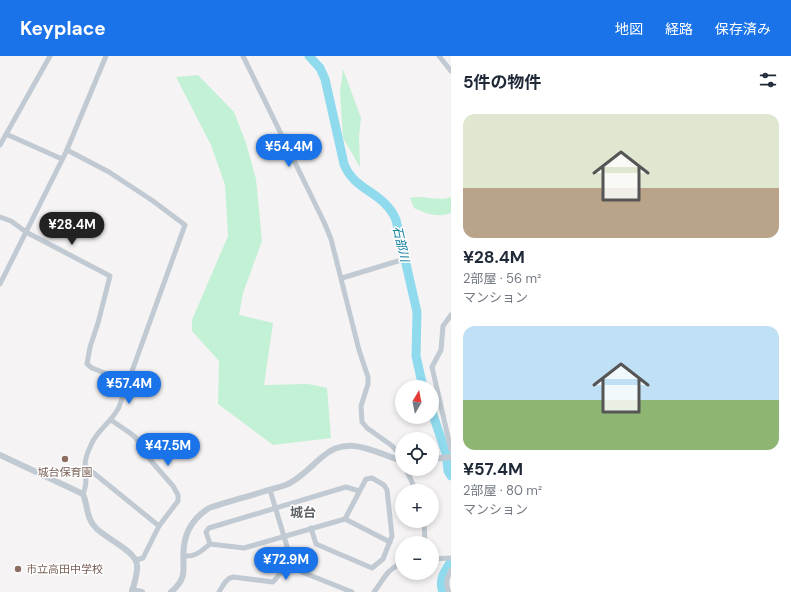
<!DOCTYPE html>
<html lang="ja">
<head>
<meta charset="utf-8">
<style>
  :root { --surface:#fff; --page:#f6f6f7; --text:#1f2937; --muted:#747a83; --accent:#1a73e8 }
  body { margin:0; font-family:"DM Sans","Noto Sans JP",sans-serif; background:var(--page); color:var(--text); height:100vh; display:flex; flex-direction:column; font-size:15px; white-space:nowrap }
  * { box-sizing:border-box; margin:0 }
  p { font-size:13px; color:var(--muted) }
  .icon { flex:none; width:22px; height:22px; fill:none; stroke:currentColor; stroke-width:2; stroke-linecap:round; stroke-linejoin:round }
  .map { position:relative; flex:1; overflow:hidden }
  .sheet { display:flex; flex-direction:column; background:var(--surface); width:340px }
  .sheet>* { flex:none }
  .needle { width:26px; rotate:10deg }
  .controls { position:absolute; left:395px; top:324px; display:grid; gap:8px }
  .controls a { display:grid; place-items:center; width:44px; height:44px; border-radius:50%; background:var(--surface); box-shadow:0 2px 6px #0003; font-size:20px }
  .price { position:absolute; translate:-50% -34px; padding:0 9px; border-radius:14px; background:var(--accent); color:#fff; font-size:13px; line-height:26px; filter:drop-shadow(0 1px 2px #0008) }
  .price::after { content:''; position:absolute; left:50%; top:24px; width:12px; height:9px; margin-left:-6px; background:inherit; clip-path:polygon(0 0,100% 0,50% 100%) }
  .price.current { background:#222; color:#fff }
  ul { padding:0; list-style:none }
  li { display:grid; align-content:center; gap:8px; height:212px; padding:0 12px }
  li span { display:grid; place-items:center; height:124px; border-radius:12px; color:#555 }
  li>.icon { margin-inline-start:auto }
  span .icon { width:72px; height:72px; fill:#fffc; stroke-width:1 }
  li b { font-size:17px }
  h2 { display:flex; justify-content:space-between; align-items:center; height:48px; padding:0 12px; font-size:17px }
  header { display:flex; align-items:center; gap:24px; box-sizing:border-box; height:56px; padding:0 20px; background:var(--accent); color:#fff }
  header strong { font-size:19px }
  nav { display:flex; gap:22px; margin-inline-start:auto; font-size:14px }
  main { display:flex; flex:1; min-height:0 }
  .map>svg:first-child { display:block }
</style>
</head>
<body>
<header>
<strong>Keyplace</strong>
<nav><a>地図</a><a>経路</a><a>保存済み</a></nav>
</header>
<main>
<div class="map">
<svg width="451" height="536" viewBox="0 0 451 536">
  <rect width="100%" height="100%" fill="#f5f3f3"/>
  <g fill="#c3f1d5">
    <polygon points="343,13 361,62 359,80 360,111 343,82 340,37"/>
    <polygon points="198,19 234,56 246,87 256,123 262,185 243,237 239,259 273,267 264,329 308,328 327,332 331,382 273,389 218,348 219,305 192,275 192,264 228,180 225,129 211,89 176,21"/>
    <path d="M417,141c12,0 24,4 34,0v16c-14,5 -24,1 -37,-5l-4,-10z"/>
  </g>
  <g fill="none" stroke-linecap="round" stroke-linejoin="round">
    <g stroke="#90daee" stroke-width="9">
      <path d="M309,0l11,12 5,11 19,85c10,27 41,28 52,56l21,92 -1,44 7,31"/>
      <polyline points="432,356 446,397 448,415 451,420"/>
      <path d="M443,536c-5,-13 2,-20 8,-31"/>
    </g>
    <g stroke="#c1cad2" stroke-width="5">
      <polyline points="243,0 324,166 331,183 359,294 368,321 368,328 361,350 362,366 367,372 391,389 396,394 402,405"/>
      <polyline points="439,0 451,15"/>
      <polyline points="6,78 62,103"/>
      <polyline points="0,89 50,0"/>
      <path d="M67,94l42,22 44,29 32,24 -66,182c-7,15 -23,24 -28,38 -3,6 -6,14 -6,21 0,12 3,15 -2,28"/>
      <polyline points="0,161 11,165 26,176 110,220 98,267 90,291 87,308 92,312 128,326"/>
      <polyline points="342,222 398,205"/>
      <polyline points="0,228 66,96 106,0"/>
      <polyline points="451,259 443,270 441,294 432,311 451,394"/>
      <polyline points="111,364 130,377 135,381 152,406 173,430 178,439 178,445 159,470 143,502 136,504"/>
      <polyline points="85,410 159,470"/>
      <polyline points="406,413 416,435"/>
      <polyline points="270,434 292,507 292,512"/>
      <polyline points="424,465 425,487"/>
      <polyline points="311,472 316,488 372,512 383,503 392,480 387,434 384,429 372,422 366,423 345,463"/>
      <polyline points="210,488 244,492 345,463 390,486"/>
      <polyline points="210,488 206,476 209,472 346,431 359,435"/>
      <path d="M184,500c12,1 17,-5 26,-12"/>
      <polyline points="432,503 451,502"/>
      <path d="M219,536c4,-6 6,-13 14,-15l40,5c8,-8 8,-15 19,-14l60,24"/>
      <path d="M374,536c11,-14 11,-21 28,-29"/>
      <path d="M449,536c-4,-8 -2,-14 2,-22"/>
    </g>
    <g stroke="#c1cad2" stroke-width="6">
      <path d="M0,399l83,39c5,12 3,24 13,34 9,10 40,23 41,37 1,8 -3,19 -5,27"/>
      <polyline points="432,403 451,401"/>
      <polyline points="132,534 142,536"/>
      <path d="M171,536c19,-16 10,-25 13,-46 2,-17 11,-29 25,-38 18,-6 37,-11 56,-17 7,-2 16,-4 23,-7 14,-7 22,-17 34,-27 26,-23 52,-5 80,4"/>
    </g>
  </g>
  <g fill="#8d6e63" stroke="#fff" stroke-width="1.5">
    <circle cx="65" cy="403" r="4"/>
    <circle cx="18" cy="513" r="4"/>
  </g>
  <g text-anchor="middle" stroke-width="3" stroke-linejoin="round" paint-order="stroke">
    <g font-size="11" fill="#785e54" stroke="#fff">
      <text x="65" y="420">城台保育園</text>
      <text x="26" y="517" text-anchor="start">市立高田中学校</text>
    </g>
    <g font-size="12" font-style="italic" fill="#0c7c9b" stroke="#fff">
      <text transform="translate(401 188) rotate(77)" y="4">石部川</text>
    </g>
    <g font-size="13" font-weight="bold" fill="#5f6368" stroke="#fff">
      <text x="303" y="461">城台</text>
    </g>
  </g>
</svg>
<div class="controls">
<a><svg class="needle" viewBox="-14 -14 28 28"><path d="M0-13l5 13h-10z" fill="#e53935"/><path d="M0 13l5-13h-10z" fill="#747a83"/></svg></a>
<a><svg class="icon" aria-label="locate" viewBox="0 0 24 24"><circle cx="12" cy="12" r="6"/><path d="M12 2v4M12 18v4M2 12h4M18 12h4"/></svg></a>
<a>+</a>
<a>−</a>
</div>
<b class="price" style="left:289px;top:112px">¥54.4M</b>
<b class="price current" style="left:72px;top:190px">¥28.4M</b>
<b class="price" style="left:129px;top:349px">¥57.4M</b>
<b class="price" style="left:168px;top:411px">¥47.5M</b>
<b class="price" style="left:286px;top:525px">¥72.9M</b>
</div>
<section class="sheet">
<h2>5件の物件<svg class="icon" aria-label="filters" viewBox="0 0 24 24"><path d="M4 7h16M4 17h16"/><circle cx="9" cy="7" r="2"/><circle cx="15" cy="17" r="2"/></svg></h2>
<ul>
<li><span style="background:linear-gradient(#dfe7d0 60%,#b9a48a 0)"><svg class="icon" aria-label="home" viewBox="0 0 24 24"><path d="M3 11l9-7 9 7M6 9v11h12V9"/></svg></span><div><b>¥28.4M</b><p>2部屋 · 56 m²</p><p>マンション</p></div></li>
<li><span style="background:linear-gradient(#bfe0f5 60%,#8fb573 0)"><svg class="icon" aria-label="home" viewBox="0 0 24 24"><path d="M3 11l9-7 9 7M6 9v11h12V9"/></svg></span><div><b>¥57.4M</b><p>2部屋 · 80 m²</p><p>マンション</p></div></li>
</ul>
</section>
</main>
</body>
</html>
